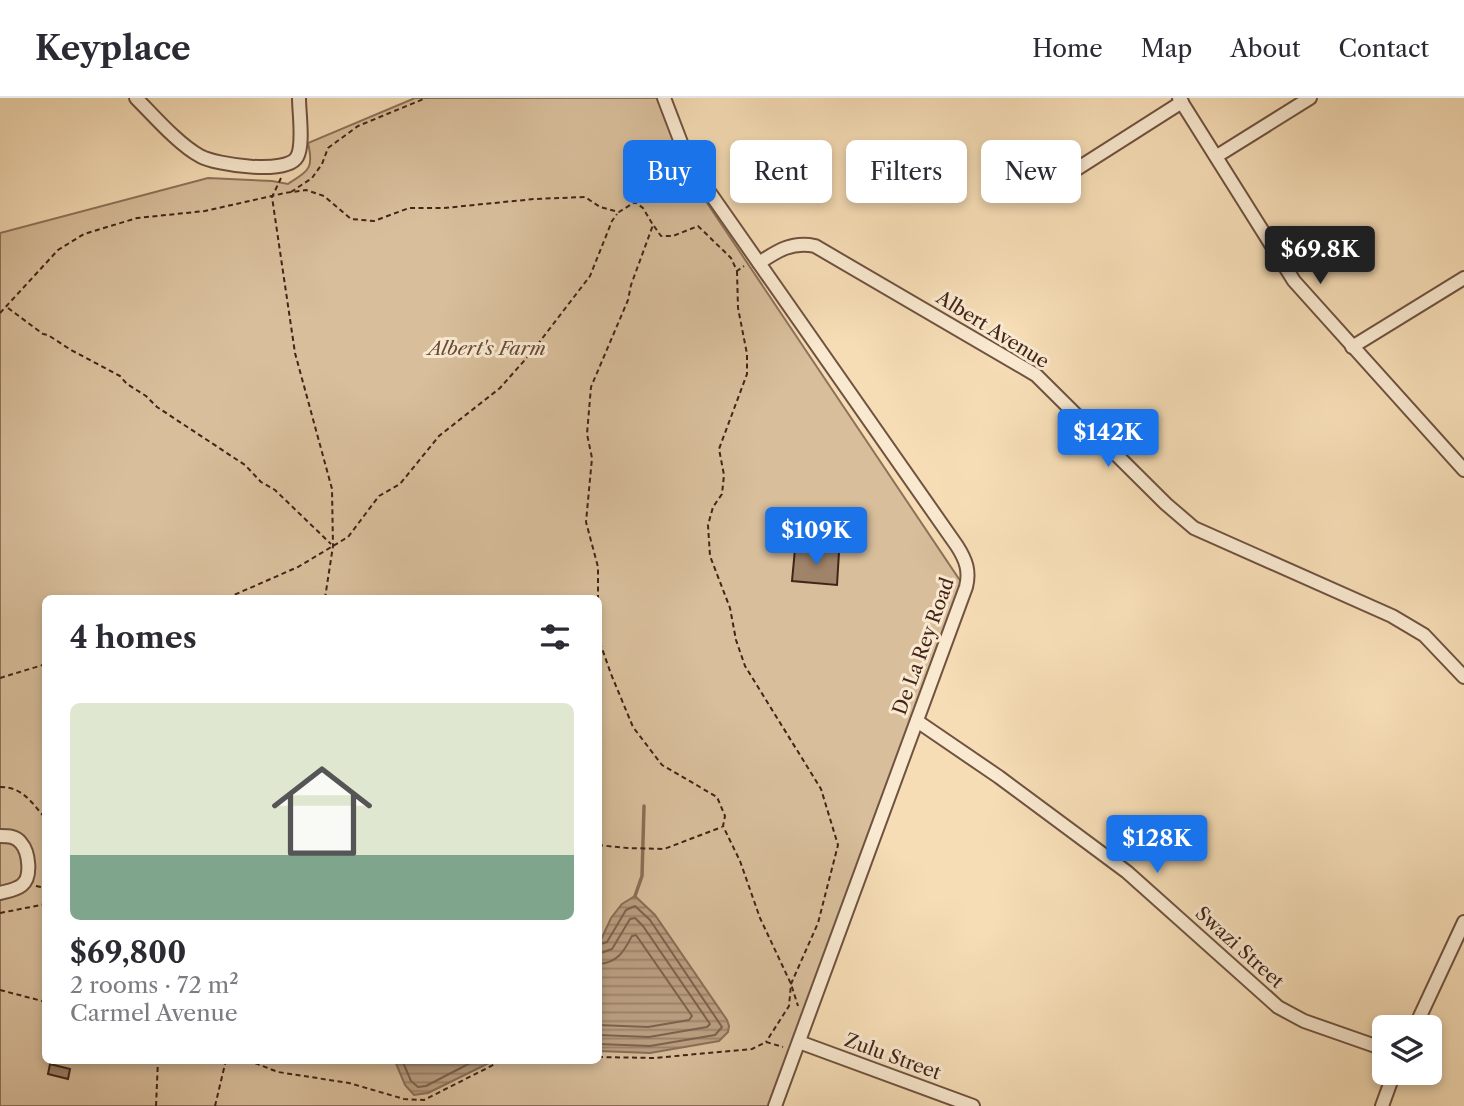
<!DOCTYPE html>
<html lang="en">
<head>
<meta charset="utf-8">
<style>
  :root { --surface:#fff; --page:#f2f2f3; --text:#2b2b33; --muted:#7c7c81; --line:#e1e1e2; --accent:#1a73e8 }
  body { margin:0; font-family:"Libre Caslon Text",serif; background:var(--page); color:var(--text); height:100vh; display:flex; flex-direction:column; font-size:26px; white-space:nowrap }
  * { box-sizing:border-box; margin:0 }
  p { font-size:23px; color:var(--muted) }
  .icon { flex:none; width:38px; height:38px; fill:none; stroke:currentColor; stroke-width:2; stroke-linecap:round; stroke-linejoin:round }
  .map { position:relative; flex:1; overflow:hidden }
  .details { position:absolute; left:42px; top:497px; width:560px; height:469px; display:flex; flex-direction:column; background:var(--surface); border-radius:10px; box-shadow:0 4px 10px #0003 }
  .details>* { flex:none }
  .hud { position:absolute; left:623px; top:42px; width:665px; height:63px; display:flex; gap:14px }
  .tools { position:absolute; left:1372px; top:917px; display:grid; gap:14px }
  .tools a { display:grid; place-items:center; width:70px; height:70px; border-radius:10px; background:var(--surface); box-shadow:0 4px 10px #0003; font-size:35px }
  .price { position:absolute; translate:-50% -60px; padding:0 16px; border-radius:7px; background:var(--accent); color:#fff; font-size:23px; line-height:46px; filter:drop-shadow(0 2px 4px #0008) }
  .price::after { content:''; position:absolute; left:50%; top:42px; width:21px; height:16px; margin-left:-10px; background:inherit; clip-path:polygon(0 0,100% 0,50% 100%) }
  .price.active { background:#222; color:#fff }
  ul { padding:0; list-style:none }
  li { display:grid; align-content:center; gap:14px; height:371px; padding:0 28px }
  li+li { border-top:2px solid var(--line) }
  li span { display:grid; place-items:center; height:217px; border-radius:10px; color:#555 }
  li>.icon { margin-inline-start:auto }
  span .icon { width:126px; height:126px; fill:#fffc; stroke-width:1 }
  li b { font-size:30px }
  h2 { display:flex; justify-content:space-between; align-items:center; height:84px; padding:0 28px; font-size:30px }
  .pill { padding:0 24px; border-radius:10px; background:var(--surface); box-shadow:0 4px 10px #0003; font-size:24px; line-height:63px }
  .pill.active { background:var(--accent); color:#fff }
  header { display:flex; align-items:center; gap:42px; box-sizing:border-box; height:98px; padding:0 35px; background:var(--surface); border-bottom:2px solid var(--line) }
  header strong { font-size:33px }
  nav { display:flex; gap:38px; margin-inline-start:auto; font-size:24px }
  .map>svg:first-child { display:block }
</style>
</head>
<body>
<header>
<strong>Keyplace</strong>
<nav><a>Home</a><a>Map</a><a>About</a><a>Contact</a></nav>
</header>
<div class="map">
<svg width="1464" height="1008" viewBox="0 0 1464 1008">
  <defs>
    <pattern id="water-rules" width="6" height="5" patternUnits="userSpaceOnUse" patternTransform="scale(1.75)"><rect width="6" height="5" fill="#b99e80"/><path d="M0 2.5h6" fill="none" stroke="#988168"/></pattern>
  </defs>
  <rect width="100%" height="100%" fill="#f6ddb6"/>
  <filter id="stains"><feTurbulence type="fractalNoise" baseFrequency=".00286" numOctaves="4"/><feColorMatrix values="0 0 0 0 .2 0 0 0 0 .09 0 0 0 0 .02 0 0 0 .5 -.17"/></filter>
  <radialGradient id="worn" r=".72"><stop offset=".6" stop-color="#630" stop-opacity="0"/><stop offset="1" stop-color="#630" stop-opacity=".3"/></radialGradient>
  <path fill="#d8be9b" stroke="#8e715a" stroke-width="2" fill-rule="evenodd" d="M415,0h244l24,69 280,418 -194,521h-769v-873l208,-55 64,3 16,3c21,-14 26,-15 20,-41zM46,500h552v462h-552z"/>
  <g fill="url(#water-rules)" stroke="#8a6d56" stroke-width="2">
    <polygon points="635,798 655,817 727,922 729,928 728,934 719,943 650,955 599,953 599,846 611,820 622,806"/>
    <polygon points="395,963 395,962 493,963 428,995 414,997 405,987"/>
  </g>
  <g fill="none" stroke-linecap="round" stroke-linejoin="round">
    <g stroke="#7e614c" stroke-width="2">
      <polyline points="598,847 607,844 626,812 635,808 650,822 722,929 715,937 650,948 598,946"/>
      <polyline points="598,856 612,851 630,821 635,820 643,828 710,926 707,929 649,939 598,937"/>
      <path d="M598,866c20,-1 26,-13 34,-28l4,-1 56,81 -3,4 -41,7 -50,-2"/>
      <polyline points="402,962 411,983 418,989 426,988 476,962"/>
    </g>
    <polyline stroke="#8a6d56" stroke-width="3.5" points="635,798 642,778 644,708"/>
  </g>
  <g fill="#a0846a" stroke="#432418" stroke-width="2">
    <polygon points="795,451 839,454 837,487 792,483"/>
    <polygon points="50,966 70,971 68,981 48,976"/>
  </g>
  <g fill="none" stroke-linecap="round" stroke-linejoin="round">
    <g stroke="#705240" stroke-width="16">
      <g id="minor">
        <path d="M136,0c17,17 43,47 64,58 16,9 87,19 97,1 7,-12 2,-44 2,-59"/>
        <path d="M664,0l21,55 18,30 254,363c9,14 13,25 9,41l-191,519"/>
        <polyline points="1179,0 1294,183 1464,372"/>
        <polyline points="1217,58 1310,0"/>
        <polyline points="1050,88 1182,4"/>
        <path d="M759,165c18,-12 33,-22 56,-17l221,129 130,129 28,24 198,88 32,19 40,42"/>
        <polyline points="1352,249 1464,180"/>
        <polyline points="917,623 999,679 1127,774 1278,909 1304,923 1384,951"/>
        <path d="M0,738c8,0 16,0 21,7 8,9 11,34 1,42 -6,5 -15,6 -22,8"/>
        <polyline points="1415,929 1464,824"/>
        <polyline points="799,944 973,1008"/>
        <polyline points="1382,1008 1394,975"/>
      </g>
    </g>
    <g stroke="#432418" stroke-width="2" stroke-dasharray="5 3.5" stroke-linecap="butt">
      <polyline points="281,80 272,99 295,255 332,391 333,448 325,500"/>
      <polyline points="291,94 312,80 322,66 328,50 358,28 426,0"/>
      <polyline points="654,128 661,138 673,138 698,128 731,160 737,173 744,168"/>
      <polyline points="737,173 738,210 747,256 747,276 719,351 724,377 722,396 713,409 708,427 710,458 730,510 736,542 745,568 821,691 838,747 818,825 791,886 789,908 766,944"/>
      <polyline points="8,210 43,236 48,237 71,252 120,278 127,286 146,298 157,309 245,367 261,384 275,392 331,446"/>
      <polyline points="0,215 58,152 84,136 137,120 205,113 285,95 306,92 324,98 351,121 374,123 409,110 444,110 534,101 585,99 600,109 619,114 635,104 643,110 653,127 631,187 628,202 591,289 587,336 592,360 586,424 598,469 598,500"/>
      <polyline points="227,500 298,469 348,439 379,398 400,386 439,338 500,290 531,255 590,178 612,123 617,116"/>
      <polyline points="598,502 599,542 611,576 633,629 662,667 717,699 725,718 723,728 740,763 760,820 791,886 798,908"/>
      <polyline points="0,580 46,566"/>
      <path d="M0,689c23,0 32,16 46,32"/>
      <polyline points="598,747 627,750 664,751 722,729"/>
      <polyline points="36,788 46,790"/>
      <polyline points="0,815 46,806"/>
      <polyline points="0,892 46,904"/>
      <polyline points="598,959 654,960 752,951 766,944 783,949"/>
      <polyline points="247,962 278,974 349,985 404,1001 424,1002 503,962"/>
      <polyline points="156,1008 158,962"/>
      <polyline points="215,1008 226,962"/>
    </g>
    <use href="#minor" stroke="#f9e9d0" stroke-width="12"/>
  </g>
  <g text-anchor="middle" stroke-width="6" stroke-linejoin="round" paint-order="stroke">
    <g font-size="19" fill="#432418" stroke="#f9e9d0">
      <text transform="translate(993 231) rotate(32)" y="7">Albert Avenue</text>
      <text transform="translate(923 548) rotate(-70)" y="7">De La Rey Road</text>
      <text transform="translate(1240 849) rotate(42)" y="7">Swazi Street</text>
      <text transform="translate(893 958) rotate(20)" y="7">Zulu Street</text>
    </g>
    <g font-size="19" font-style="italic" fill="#684a39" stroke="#f9e9d0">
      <text x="487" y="257">Albert's Farm</text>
    </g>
  </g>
  <rect width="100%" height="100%" filter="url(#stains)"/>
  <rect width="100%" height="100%" fill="url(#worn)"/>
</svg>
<div class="tools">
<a><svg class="icon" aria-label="layers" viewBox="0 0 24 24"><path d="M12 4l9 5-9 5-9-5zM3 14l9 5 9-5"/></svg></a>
</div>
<b class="price active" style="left:1320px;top:188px">$69.8K</b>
<b class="price" style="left:1108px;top:371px">$142K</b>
<b class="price" style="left:816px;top:469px">$109K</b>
<b class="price" style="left:1157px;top:777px">$128K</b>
<div class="hud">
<a class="pill active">Buy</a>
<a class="pill">Rent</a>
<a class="pill">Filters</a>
<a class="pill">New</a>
</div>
<section class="details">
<h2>4 homes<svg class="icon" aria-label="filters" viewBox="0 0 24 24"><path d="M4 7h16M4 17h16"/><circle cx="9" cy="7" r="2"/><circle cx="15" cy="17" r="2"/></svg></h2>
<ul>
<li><span style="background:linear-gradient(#dfe7d0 70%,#7fa58c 0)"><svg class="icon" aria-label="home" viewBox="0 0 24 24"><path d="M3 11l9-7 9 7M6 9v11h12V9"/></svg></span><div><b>$69,800</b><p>2 rooms · 72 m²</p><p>Carmel Avenue</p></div></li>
</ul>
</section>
</div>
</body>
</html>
